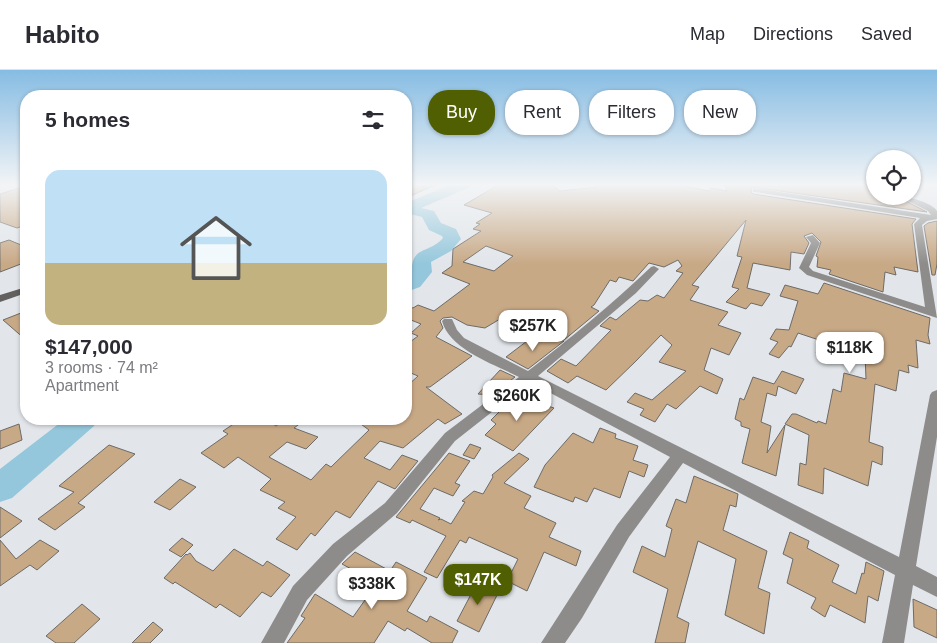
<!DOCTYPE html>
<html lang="en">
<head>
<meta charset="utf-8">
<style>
  :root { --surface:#fff; --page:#f7f7f7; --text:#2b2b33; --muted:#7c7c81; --line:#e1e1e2; --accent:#505f02 }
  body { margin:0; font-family:Helvetica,sans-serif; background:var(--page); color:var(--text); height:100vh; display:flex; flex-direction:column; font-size:19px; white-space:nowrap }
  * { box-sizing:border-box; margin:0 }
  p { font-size:16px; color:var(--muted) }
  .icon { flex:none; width:28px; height:28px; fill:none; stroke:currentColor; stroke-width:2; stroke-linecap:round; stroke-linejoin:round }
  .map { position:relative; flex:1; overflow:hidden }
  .drawer { position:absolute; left:20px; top:20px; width:392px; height:335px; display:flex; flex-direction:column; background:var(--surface); border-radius:20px; box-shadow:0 1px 4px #0004 }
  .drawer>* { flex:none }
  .banner { position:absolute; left:428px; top:20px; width:434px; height:45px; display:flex; gap:10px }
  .buttons { position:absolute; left:866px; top:80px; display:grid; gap:10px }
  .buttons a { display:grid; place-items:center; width:55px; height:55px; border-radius:50%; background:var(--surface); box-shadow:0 1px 4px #0004; font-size:25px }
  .price { position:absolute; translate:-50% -42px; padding:0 11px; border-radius:10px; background:#fff; color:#222; font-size:16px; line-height:32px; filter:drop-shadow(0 1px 2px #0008) }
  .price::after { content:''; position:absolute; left:50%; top:30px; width:15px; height:11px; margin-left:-8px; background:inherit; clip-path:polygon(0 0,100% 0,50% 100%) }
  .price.selected { background:var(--accent); color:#fff }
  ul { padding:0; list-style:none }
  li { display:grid; align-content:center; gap:10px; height:265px; padding:0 25px }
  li+li { border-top:1px solid var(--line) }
  li span { display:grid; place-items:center; height:155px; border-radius:15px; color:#555 }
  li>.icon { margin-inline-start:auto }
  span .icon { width:90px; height:90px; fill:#fffc; stroke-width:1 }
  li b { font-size:21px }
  h2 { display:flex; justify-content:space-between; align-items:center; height:60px; padding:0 25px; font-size:21px }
  .chip { padding:0 18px; border-radius:20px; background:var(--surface); box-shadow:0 1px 4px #0004; font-size:18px; line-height:45px }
  .chip.selected { background:var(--accent); color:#fff }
  header { display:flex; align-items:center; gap:30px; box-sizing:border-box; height:70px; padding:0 25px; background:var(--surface); border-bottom:1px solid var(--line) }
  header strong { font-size:24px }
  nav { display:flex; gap:28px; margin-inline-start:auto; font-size:18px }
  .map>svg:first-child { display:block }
</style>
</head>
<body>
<header>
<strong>Habito</strong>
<nav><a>Map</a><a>Directions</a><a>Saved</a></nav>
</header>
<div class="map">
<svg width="937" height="573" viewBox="0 0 937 573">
  <rect width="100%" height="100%" fill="#e2e6ea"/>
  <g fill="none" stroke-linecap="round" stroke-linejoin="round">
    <g fill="#94c7db" fill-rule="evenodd">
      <path d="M452,114h20l-2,3 -49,21 13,3 7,12 15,6 5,10 -10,12 -20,11 1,10 -12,15 -14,5v-14l6,-7c-1,-25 17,-17 31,-33l-1,-2 -13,-6 -7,-13 -16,-4v-6l5,-6z"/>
      <polygon points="65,349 98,349 94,356 12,428 0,432 0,399"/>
    </g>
  </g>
  <g fill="#c8a986" stroke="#6d6a67" fill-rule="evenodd">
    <polygon points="406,114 437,114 406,128"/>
    <path d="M500,114l52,1 8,6 38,-4 -3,-3h80l34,7 2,-3 16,3 -3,-7 21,2v-2h121l1,3 8,1v8h21l31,16 -175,-25 -1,5 2,2 163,25 -4,5 6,48 -24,-5 2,8 -11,-3 -2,20 -54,-18 2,-4 -14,-3 1,-10 -2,-1 5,-14 -9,-9 -8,3 5,7 -5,11 -13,-2 -1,18 -37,-7 -6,25 23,6 -8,12 -11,-3 -5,6 -20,-7 13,-13 -7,-2 10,-30 -5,-1 9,-36 -54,65 7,2 -9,13 38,12 -10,13 23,8 -12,22 -18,-7 -7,22 19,9 -6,15 -17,-8 -24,23 -9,-5 -12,18 -15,-7 4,-6 -17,-7 8,-9 17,7 34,-29 -27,-9 13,-17 -11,-10 -25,26 -30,29 -29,-14 -9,7 -21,-12 14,-12 15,7 35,-36 -11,-4 10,-9 6,3 24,-20 8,1 9,-6 7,3 19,-25 -7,-2 6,-5 -4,-6 -14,7 -15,-4 -16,18 -14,-4 -3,5 -6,-2 -16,25 -3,2 8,4 -35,29 -22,-11 9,-7 -22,-10 -10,6 -9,-5 -25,15 -18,-3 -15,-8 -9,1 -3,3 3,7 -7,9 36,19 -42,31h-4l36,27 -17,10 -7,-5 -35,29 -23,-7 -16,17 26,12 12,-15 16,6 -23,28 -17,-8 -28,37 -14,-7 -21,25 -4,-3 -14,17 -21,-11 20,-22 -18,-9 7,-6 -25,-12 11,-11 -33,-22 -14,11 -23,-15 27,-19 -5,-3 18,-12h24l11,7 10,-7h20l-12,9 24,9 -12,12 -19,-7 -18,15 42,23 15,-16 5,3 38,-37 -15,-11h52v-32l12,-11 -12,-5v-26l12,-9 -7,-3 10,-9 -15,-6v-12l7,2 5,-3 16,6 36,-27 -28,-11 10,-7 1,-17 28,-18 -8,-2 7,-5 -4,-1 16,-10 -28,-8zM486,176l27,10 -19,15 -31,-9z"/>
    <polygon points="26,116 26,155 17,158 0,152 0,124"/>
    <polygon points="937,151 937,194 935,205 932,205 924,156 928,153"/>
    <polygon points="9,170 26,177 26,192 0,202 0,173"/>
    <polygon points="824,213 930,248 928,265 930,274 916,270 918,298 908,295 909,303 899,300 896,321 875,314 869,372 883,377 882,395 872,391 868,416 824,398 823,424 798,415 800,393 806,395 809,365 785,354 792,344 796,344 817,353 818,351 826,354 833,319 841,322 844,303 866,309 865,284 844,278 838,291 816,283 822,271 798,263 791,277 789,276 779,288 769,284 778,272 770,269 776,259 789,260 798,231 780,226 785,215 818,224"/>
    <polygon points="26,241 26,270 3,250"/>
    <polygon points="531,268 564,271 528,299 506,287"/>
    <polygon points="500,300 515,307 492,325 478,324"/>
    <polygon points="782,301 804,309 796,324 778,316 776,326 767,323 761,352 771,356 767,383 785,355 776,406 742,393 750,359 741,356 741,352 735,349 740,328 744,330 753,307 774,314"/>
    <polygon points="515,326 529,333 531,330 554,338 513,381 485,365 496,354 491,350"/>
    <polygon points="19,354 22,370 0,379 0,361"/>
    <polygon points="600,358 616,364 615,368 638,376 633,390 648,395 644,407 629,401 620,428 594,418 587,432 575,427 573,432 534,417 545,395 573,363 593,373"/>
    <polygon points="470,374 481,378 474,389 463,385"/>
    <polygon points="109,375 135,384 78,433 85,437 55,460 38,449 74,422 59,416"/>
    <polygon points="449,383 470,391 455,413 460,415 453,426 434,418 420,439 440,448 438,450 441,449 451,454 465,432 462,431 474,421 483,424 493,407 492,405 519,383 529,389 504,413 531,426 524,438 556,453 549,467 581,481 576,496 544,482 527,521 507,511 518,489 469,467 466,473 460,470 437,508 424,502 446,466 412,450 410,453 396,447"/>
    <polygon points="694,406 738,424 736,437 730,435 723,460 767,481 758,518 770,523 764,564 725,545 736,489 698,471 677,547 689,553 685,573 655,573 668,519 633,502 642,476 665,487 672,459 666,456 676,429 686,433"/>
    <polygon points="180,409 196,417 170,440 154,432"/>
    <polygon points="0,437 22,451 0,468"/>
    <polygon points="790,462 809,471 807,478 839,495 832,512 856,524 862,503 864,504 866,492 884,501 878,531 868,526 865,553 830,535 825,547 811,538 816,528 787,513 793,489 783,484"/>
    <polygon points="182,468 193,475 181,487 169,480"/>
    <polygon points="0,470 16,489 40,470 59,481 37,500 30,495 0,516"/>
    <polygon points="234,479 263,496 267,491 290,505 271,527 262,522 240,547 220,534 216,538 175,512 173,514 164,508 186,484 187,485 190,483 196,491 213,501"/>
    <polygon points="355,482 390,501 396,492 427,508 407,541 427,552 430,546 458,561 452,573 432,573 407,558 405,561 388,551 374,573 287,573 305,548 301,546 315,524 353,547 377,513 342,494"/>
    <polygon points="478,511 499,521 479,562 457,551"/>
    <polygon points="913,529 937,540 937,568 914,557"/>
    <polygon points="82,534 100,549 74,573 56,573 46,566"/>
    <polygon points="153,552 163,560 150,573 132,573"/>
  </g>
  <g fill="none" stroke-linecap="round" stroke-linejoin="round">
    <g fill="#8d8c8a" fill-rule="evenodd">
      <path d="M753,118l178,27 -3,-4 -30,-15c9,0 35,7 39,15 0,1 0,7 0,8l-10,2 -5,4 15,93 -130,-43 -8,-7 12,-25 -5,-6 7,-2 7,8 -11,24 4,4 112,36 -11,-83 6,-6 -164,-26h-3z"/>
      <path d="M654,196l5,3 -23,24 -98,83 361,181 31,-162 2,-3 5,-2v47l-21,129 21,11v20l-24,-12 -9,58h-22l13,-68 -212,-112 -54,74 -47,81 -17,25h-24l76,-118 53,-68 -140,-75 -75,59 -58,72 -50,43 -40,44 -23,43h-23l32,-57 40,-42 52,-41 60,-70 74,-56c-25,-13 -69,-27 -77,-56l2,-2h8l5,11 7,8 64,33c43,-33 84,-67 123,-104z"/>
    </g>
    <polygon fill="#62615f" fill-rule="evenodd" points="26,217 26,223 0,232 0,225"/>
  </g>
  <linearGradient id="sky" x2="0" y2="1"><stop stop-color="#86bce3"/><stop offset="0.59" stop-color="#f2f4f6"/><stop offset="1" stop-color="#f2f4f6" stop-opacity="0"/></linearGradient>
  <rect width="937" height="194" fill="url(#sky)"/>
</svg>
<div class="buttons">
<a><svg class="icon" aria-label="locate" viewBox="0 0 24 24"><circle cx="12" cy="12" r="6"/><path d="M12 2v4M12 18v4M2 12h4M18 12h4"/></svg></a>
</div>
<b class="price" style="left:533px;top:282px">$257K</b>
<b class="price" style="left:850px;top:304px">$118K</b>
<b class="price" style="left:517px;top:352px">$260K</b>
<b class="price selected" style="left:478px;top:536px">$147K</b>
<b class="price" style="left:372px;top:540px">$338K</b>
<div class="banner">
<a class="chip selected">Buy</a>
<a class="chip">Rent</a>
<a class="chip">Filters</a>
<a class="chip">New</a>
</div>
<section class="drawer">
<h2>5 homes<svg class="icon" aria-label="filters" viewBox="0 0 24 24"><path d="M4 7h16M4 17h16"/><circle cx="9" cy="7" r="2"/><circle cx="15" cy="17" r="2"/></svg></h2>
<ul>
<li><span style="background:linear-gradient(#bfe0f5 60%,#c2b280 0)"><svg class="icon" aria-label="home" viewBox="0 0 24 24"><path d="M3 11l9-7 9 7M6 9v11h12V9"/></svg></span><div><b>$147,000</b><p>3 rooms · 74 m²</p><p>Apartment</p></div></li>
</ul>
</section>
</div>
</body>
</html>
